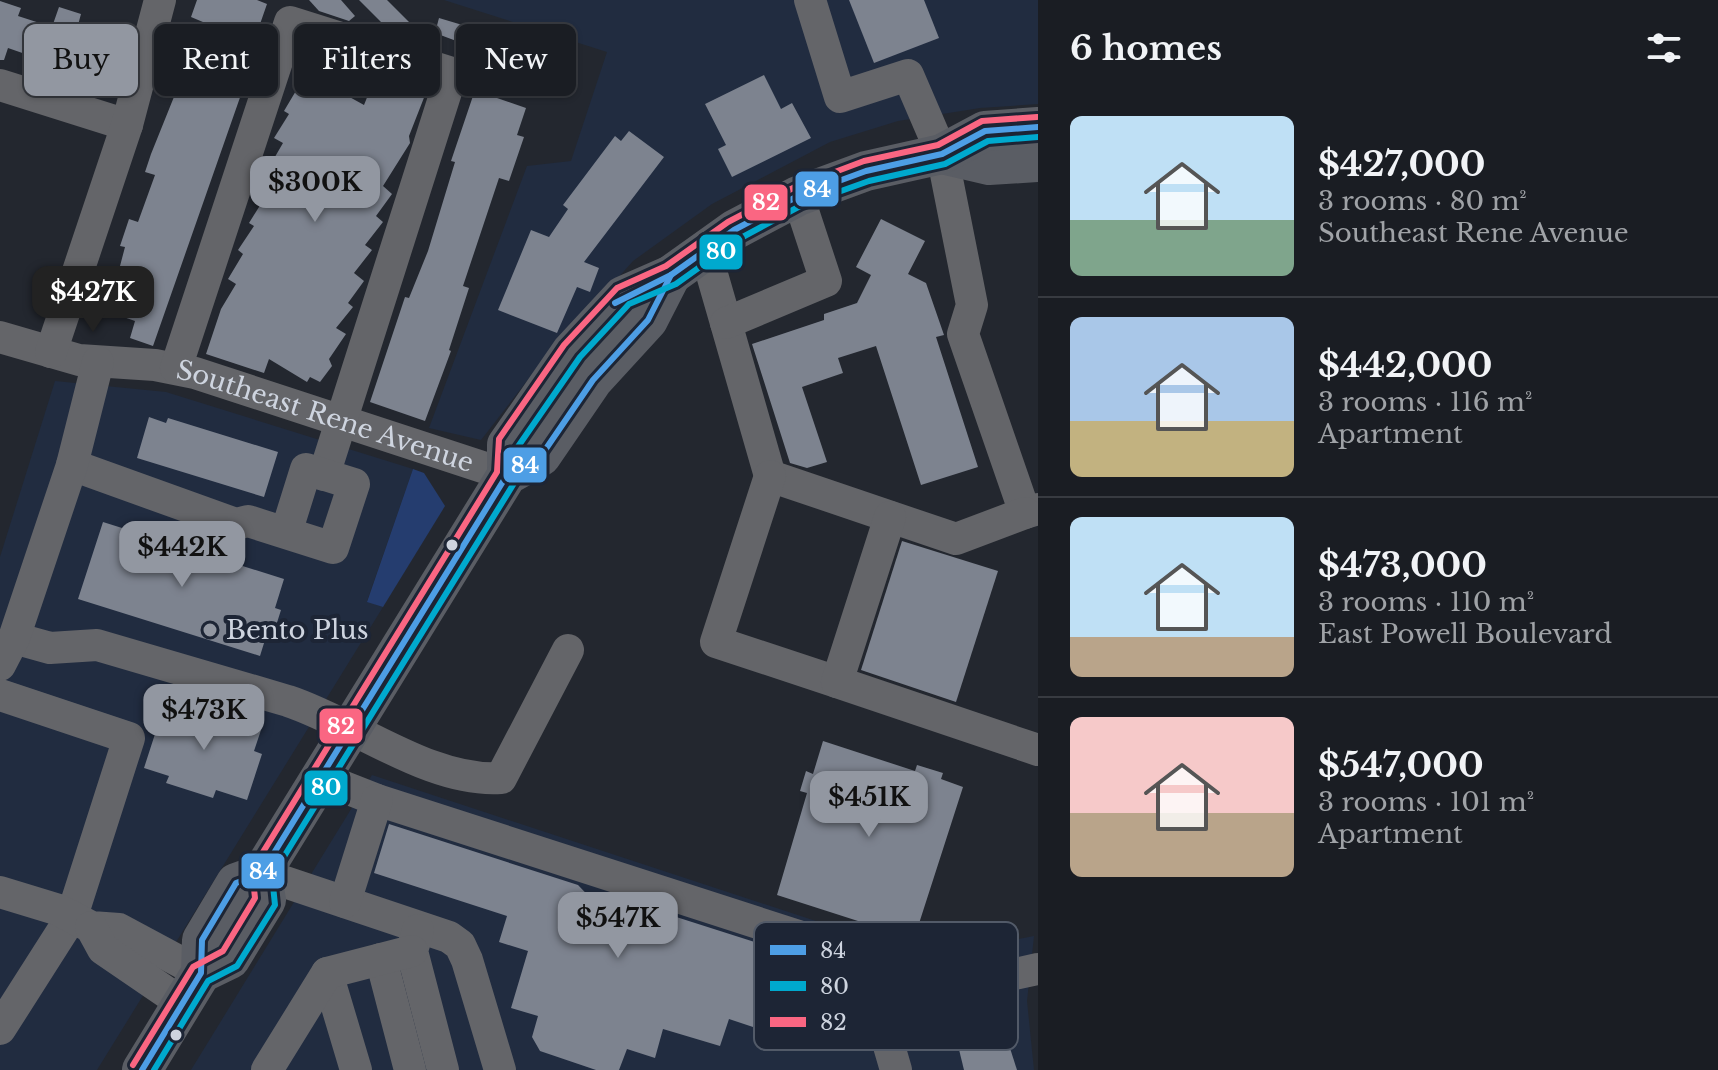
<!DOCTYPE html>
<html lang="en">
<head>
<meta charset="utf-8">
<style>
  :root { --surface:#1a1d23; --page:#272a30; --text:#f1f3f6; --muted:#9fa2a6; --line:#383b41; --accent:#9297a1 }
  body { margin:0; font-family:"Libre Baskerville",serif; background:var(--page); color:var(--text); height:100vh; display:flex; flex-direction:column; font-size:30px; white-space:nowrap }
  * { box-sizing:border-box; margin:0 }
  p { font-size:26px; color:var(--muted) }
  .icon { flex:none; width:44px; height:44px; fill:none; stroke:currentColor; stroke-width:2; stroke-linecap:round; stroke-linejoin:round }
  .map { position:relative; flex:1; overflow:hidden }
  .details { display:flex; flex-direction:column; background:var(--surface); width:680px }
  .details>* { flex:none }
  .banner { position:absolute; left:24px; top:24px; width:760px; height:72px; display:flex; gap:16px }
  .price { position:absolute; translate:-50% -68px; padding:0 18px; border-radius:16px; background:var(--accent); color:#111; font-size:26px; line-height:52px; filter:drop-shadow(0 2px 4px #0008) }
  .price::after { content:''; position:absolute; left:50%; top:48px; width:24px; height:18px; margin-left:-12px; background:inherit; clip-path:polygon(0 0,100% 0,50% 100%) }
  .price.current { background:#222; color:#fff }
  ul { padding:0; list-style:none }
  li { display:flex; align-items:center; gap:24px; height:200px; padding:0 32px }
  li+li { border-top:2px solid var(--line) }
  li span { display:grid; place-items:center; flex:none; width:224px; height:160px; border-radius:12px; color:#555 }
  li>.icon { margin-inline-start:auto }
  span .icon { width:96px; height:96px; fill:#fffc; stroke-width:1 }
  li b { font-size:34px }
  h2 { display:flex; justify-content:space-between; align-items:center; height:96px; padding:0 32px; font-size:34px }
  .tag { padding:0 28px; border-radius:12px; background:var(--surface); box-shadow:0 2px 6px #0004,0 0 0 2px var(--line); font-size:28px; line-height:72px }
  .tag.current { background:var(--accent); color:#111 }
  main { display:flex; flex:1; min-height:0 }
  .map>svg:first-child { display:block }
</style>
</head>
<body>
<main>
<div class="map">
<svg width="1038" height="1070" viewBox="0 0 1038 1070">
  <rect width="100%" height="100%" fill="#23272f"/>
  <g fill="#212c40">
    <polygon points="444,0 1038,0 1038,104 980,108 898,121 830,142 712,204 633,261 533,373 481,440 429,428 527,166 571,161 607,52"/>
    <polygon points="55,381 166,392 413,469 367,601 383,607 97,1070 0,1070 0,557"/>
    <polygon points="372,775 925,957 1034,936 1027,1001 1034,1070 191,1070"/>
  </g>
  <polygon fill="#253d6f" points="413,469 424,473 445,506 383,607 367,602"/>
  <g fill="#7d838f">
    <polygon points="197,0 257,0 267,4 259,27 264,29 153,346 130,338 135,321 115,314 130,269 120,266 125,247 120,246 129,219 138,222 155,175 145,172 151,154 186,67 194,70 210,25 191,17"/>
    <polygon points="309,0 341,0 355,16 349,21 319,11"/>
    <polygon points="359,0 387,0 417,30 408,39 394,35"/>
    <polygon points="849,0 924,0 939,38 874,63"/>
    <polygon points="0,1 21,8 18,16 52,27 59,7 81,14 78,25 102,33 92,64 59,53 54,69 29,61 31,56 8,48 4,60 0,60"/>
    <polygon points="439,18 519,42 513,62 435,33"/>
    <polygon points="535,52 555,58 549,80 529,74"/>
    <polygon points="305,64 329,79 326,84 364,105 378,70 414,81 427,90 409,136 410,143 383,186 392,194 376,216 383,222 365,245 372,250 354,273 364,281 348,303 353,307 336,328 346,334 329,359 332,366 320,382 310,377 307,382 269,359 264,373 206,354 221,309 236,284 228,279 243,254 238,250 254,226 249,223 264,199 254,193 283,143 274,138 289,114 284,111 300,84 295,81"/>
    <polygon points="764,75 781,109 792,103 811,138 732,177 718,149 726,145 705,104"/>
    <polygon points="480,86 499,92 497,98 526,108 517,135 524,137 509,181 499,178 463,286 469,288 449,350 451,351 425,421 370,402 405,297 409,298 428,251 455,162 451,161 475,90 479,92"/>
    <polygon points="629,131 664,157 584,262 599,268 590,292 577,287 557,333 498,310 531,230 549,237 568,209 563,205 615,136 621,141"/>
    <polygon points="881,219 925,241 908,274 926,283 944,335 936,337 978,467 921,485 876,346 838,358 843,373 802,387 827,462 807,468 790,463 752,344 824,320 824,314 857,303 871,275 856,267"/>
    <polygon points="149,417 166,423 168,418 278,452 264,497 137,458"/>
    <polygon points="103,522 284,579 275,608 281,610 275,629 269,627 260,656 78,599"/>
    <polygon points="902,541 998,571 956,702 861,670"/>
    <polygon points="166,700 261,730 254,751 262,754 247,800 216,790 213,798 166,783 169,776 144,768"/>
    <polygon points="823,741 915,771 917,765 943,773 941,779 963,787 914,939 777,895 807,793 800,791 806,771 813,774"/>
    <polygon points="389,824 578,885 602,910 614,899 635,920 643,912 659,927 670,915 868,978 850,1028 767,999 756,1028 729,1019 720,1046 663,1029 655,1058 627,1049 619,1070 596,1070 540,1051 532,1037 538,1016 511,1008 528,951 499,942 507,916 374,873"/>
    <polygon points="1000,1017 1017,1070 964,1070 954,1029"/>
  </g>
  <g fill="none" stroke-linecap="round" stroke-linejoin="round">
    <g stroke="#646569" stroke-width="32">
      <polyline points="810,0 840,97 908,75 942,154 972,305 963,334 1025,513 1038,509"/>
      <polyline points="0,85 127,125"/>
      <polyline points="705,250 770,476 956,539 1025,513"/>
      <polyline points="726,323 826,281 798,196"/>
      <path id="s1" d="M0,337l79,23 76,5 40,8 312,102"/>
      <polyline points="51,352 127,125 160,0"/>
      <polyline points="176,368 290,22 452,73 324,475"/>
      <polyline points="72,465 236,524 248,521 333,548 354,484 306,469 286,533"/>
      <polyline points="770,476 716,642 837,682"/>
      <polyline points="890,517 837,682 1038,750"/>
      <path d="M14,638l36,10 47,-3 191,56c67,22 142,82 213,77l67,-128"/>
      <polyline points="0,665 14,638 72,465 98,362"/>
      <polyline points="0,695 129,738 72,916 0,1029"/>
      <polyline points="321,778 377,800 879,962 913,996"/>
      <polyline points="261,874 449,937 460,945 467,960 500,1070"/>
      <polyline points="0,892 59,910 91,927 119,929 201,973"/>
      <polyline points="345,902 377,800"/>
      <polyline points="91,927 103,949 182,1003"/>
      <polyline points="418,930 412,951 443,1070"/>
      <polyline points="381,959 410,1070"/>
      <polyline points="327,973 356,1070"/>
      <polyline points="267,1070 327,973 412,951"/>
      <polyline points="896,1070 887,1039 891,1016 913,996 1038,969"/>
    </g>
    <g stroke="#5a5d64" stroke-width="40">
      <polyline points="942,154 989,165 1038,162"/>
      <polyline points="507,475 507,445 572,351 623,296 671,275 734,230 798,196 866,171 942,154 985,131 1038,127"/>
      <polyline points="201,973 230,959 266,900 261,874"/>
      <polyline points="142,1070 201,973 202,940 236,883 261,874 507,475 541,456 593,380 648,320 671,275"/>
    </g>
    <g stroke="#1d2535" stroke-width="12">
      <g id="bus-1">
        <polyline points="615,303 671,275 734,230 798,196 866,171 942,154 985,131 1038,127"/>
        <polyline points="142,1070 201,973 202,940 236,883 261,874 507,475 541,456 593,380 648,320 671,275"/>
      </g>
    </g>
    <g stroke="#1d2535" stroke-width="12">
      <polyline id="bus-2" points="154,1070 208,981 237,966 275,905 272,876 516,480 517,448 580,357 629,304 676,284 739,239 802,205 869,181 945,164 988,141 1038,137"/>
    </g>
    <g stroke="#1d2535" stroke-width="12">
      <polyline id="bus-3" points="133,1065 193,967 223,951 255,898 252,870 497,472 499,439 564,345 617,288 666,266 728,222 795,187 864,161 938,145 982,121 1037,117"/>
    </g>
    <use href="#bus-1" stroke="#4d9ee5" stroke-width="6"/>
    <use href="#bus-2" stroke="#00a9ce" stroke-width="6"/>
    <use href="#bus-3" stroke="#fa6682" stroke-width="6"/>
  </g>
  <g fill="#ced4df" stroke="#1d2535" stroke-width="3">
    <circle cx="452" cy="545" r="7"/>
    <circle cx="176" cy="1035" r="7"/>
  </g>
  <circle fill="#9297a1" stroke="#1d2535" stroke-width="3" cx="210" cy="630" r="8"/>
  <g text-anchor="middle" stroke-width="8" stroke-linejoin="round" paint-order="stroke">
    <g font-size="26" fill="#ced4df" stroke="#1d2535">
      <text dy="9" stroke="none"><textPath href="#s1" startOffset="336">Southeast Rene Avenue</textPath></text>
    </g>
    <g font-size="26" fill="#ced4df" stroke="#1d2535" text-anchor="start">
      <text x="226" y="639">Bento Plus</text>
    </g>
  </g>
  <rect x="754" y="922" width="264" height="128" rx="12" fill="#1d2535" stroke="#525a68" stroke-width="2"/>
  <rect x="770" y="945" width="36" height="10" fill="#4d9ee5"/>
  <rect x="770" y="981" width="36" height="10" fill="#00a9ce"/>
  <rect x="770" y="1017" width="36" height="10" fill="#fa6682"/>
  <g font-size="22" fill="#ced4df">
    <text x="820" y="958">84</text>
    <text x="820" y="994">80</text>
    <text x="820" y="1030">82</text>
  </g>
  <g stroke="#1d2535" stroke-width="3">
    <rect x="794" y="170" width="46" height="38" rx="8" fill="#4d9ee5"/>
    <rect x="743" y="183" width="46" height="39" rx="8" fill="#fa6682"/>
    <rect x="698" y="233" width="46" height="38" rx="8" fill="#00a9ce"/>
    <rect x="502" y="446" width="46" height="38" rx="8" fill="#4d9ee5"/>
    <rect x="318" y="707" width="46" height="38" rx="8" fill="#fa6682"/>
    <rect x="303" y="769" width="46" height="38" rx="8" fill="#00a9ce"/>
    <rect x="240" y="852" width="46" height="38" rx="8" fill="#4d9ee5"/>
  </g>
  <g font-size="22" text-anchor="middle" font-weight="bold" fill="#fff">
    <text x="817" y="197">84</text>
    <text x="766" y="210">82</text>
    <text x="721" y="259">80</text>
    <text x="525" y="473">84</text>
    <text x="341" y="734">82</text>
    <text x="326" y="795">80</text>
    <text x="263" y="879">84</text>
  </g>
</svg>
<b class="price" style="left:315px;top:224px">$300K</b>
<b class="price current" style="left:93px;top:334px">$427K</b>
<b class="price" style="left:182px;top:589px">$442K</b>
<b class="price" style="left:204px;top:752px">$473K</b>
<b class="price" style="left:869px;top:839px">$451K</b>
<b class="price" style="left:618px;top:960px">$547K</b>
<div class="banner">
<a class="tag current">Buy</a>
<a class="tag">Rent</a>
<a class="tag">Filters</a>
<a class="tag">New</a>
</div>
</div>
<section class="details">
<h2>6 homes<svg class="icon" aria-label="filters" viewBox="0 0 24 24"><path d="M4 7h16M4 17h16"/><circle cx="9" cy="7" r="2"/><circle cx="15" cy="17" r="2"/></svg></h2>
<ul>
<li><span style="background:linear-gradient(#bfe0f5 65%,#7fa58c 0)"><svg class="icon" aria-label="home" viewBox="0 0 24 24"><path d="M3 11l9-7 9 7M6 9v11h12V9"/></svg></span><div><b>$427,000</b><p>3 rooms · 80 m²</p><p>Southeast Rene Avenue</p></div></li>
<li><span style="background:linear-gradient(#a9c7e8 65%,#c2b280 0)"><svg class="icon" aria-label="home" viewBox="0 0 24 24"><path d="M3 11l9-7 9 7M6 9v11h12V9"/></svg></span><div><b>$442,000</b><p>3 rooms · 116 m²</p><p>Apartment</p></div></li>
<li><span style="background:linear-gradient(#bfe0f5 75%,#b9a48a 0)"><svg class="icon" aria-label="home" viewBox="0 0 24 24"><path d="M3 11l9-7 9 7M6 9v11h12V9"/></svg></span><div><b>$473,000</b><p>3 rooms · 110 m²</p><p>East Powell Boulevard</p></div></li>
<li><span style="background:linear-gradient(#f6c9c9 60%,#b9a48a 0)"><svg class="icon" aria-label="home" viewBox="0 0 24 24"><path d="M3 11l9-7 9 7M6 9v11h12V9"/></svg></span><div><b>$547,000</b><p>3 rooms · 101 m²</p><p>Apartment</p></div></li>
</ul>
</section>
</main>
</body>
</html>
